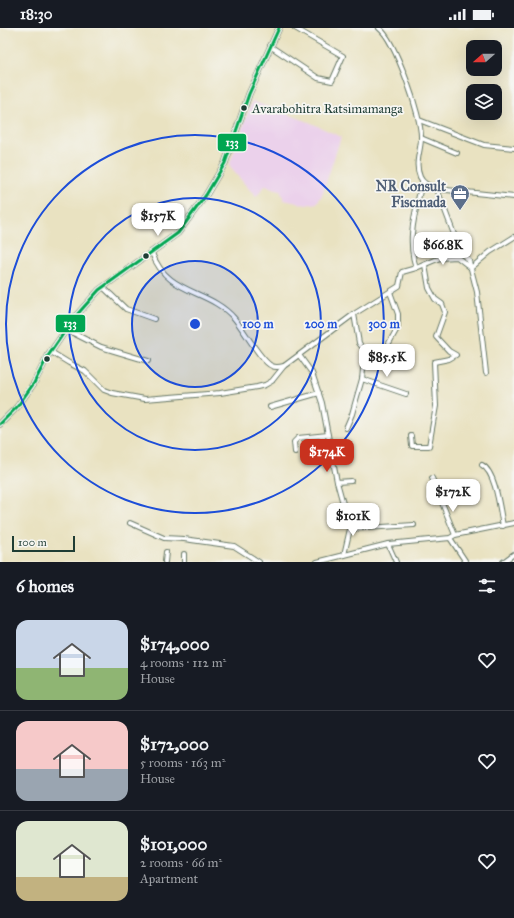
<!DOCTYPE html>
<html lang="en">
<head>
<meta charset="utf-8">
<style>
  :root { --surface:#171b24; --page:#20242c; --text:#f1f3f6; --muted:#9ea1a6; --line:#363941; --accent:#c8321e }
  body { margin:0; font-family:"IM FELL Great Primer",serif; background:var(--page); color:var(--text); height:100vh; display:flex; flex-direction:column; font-size:15px; white-space:nowrap }
  * { box-sizing:border-box; margin:0 }
  p { font-size:13px; color:var(--muted) }
  .icon { flex:none; width:22px; height:22px; fill:none; stroke:currentColor; stroke-width:2; stroke-linecap:round; stroke-linejoin:round }
  .map { position:relative; height:534px; overflow:hidden }
  .side { display:flex; flex-direction:column; background:var(--surface); flex:1 }
  .side>* { flex:none }
  .needle { width:26px; rotate:249deg }
  .tools { position:absolute; left:466px; top:12px; display:grid; gap:8px }
  .tools a { display:grid; place-items:center; width:36px; height:36px; border-radius:8px; background:var(--surface); box-shadow:0 4px 16px #0002; font-size:20px }
  .scale { position:absolute; left:12px; bottom:10px; width:63px; box-sizing:border-box; padding-left:4px; border:2px solid #1f3d34; border-top:0; font-size:11px; line-height:14px; white-space:nowrap; color:#1f3d34; -webkit-text-stroke:3px #f6f6f2; paint-order:stroke }
  .price { position:absolute; translate:-50% -34px; padding:0 9px; border-radius:8px; background:#fff; color:#222; font-size:13px; line-height:26px; filter:drop-shadow(0 1px 2px #0008) }
  .price::after { content:''; position:absolute; left:50%; top:24px; width:12px; height:9px; margin-left:-6px; background:inherit; clip-path:polygon(0 0,100% 0,50% 100%) }
  .price.on { background:var(--accent); color:#fff }
  ul { padding:0; list-style:none }
  li { display:flex; align-items:center; gap:12px; height:100px; padding:0 16px }
  li+li { border-top:1px solid var(--line) }
  li span { display:grid; place-items:center; flex:none; width:112px; height:80px; border-radius:12px; color:#555 }
  li>.icon { margin-inline-start:auto }
  span .icon { width:48px; height:48px; fill:#fffc; stroke-width:1 }
  li b { font-size:17px }
  h2 { display:flex; justify-content:space-between; align-items:center; height:48px; padding:0 16px; font-size:17px }
  .status { display:flex; justify-content:space-between; align-items:center; height:28px; padding:0 20px; background:var(--surface); direction:ltr }
  .status svg { height:11px; fill:currentColor }
  .map>svg:first-child { display:block }
</style>
</head>
<body>
<div class="status"><b>18:30</b><svg viewBox="0 0 49 12"><path d="M0 12V9h3v3zM5 12V6h3v6zM10 12V3h3v9zM15 12V0h3v12zM26 1h20v11H26zM47 4h2v5h-2z"/></svg></div>
<div class="map">
<svg width="514" height="534" viewBox="0 0 514 534">
  <rect width="100%" height="100%" fill="#f6f6f2"/>
  <filter id="ink" filterUnits="userSpaceOnUse"><feTurbulence type="fractalNoise" baseFrequency=".025" numOctaves="2"/><feDisplacementMap in="SourceGraphic" scale="8" xChannelSelector="R" yChannelSelector="G"/><feConvolveMatrix kernelMatrix="1 2 1 2 8 2 1 2 1" color-interpolation-filters="sRGB"/></filter>
  <filter id="wash" filterUnits="userSpaceOnUse"><feTurbulence type="fractalNoise" baseFrequency=".012" numOctaves="4" result="noise"/><feDisplacementMap in="SourceGraphic" scale="16" xChannelSelector="R" yChannelSelector="G"/><feGaussianBlur stdDeviation="0.9" result="paint"/><feColorMatrix in="noise" values="0 0 0 0 0 0 0 0 0 0 0 0 0 0 0 0 0 1.4 0 .05"/><feComposite in="paint" operator="in"/></filter>
  <g filter="url(#wash)">
    <rect width="100%" height="100%" fill="#e9e2c1"/>
    <polygon fill="#ebd1eb" points="252,73 309,94 341,109 322,167 317,175 306,177 284,172 280,162 265,158 256,169 229,138"/>
  </g>
  <g filter="url(#ink)">
    <g fill="none" stroke-linecap="round" stroke-linejoin="round">
      <g stroke="#667765" stroke-width="6">
        <g id="minor">
          <path d="M379,0c16,12 43,89 42,110 0,13 -7,25 -1,39 3,7 10,9 17,12l21,56 11,16 8,31 9,81"/>
          <polyline points="270,18 318,50 332,53 343,28 295,0"/>
          <polyline points="419,92 484,117 514,120"/>
          <polyline points="421,110 457,125"/>
          <polyline points="437,161 514,169"/>
          <path d="M152,225c15,42 57,36 82,65 9,10 27,44 38,48 4,2 8,1 12,0l70,-52 45,-28 3,-14 14,-4c-10,-30 0,-57 6,-86"/>
          <polyline points="416,240 440,230 457,229 471,240 490,224 514,209"/>
          <polyline points="103,259 126,281 154,291"/>
          <polyline points="65,301 101,319 148,333"/>
          <polyline points="389,315 398,299 398,286 390,264"/>
          <polyline points="51,324 69,335 85,343 104,362 112,365 145,371 220,365 257,359 265,357 272,353 284,338"/>
          <polyline points="362,351 406,366"/>
          <polyline points="270,379 319,365"/>
          <polyline points="346,400 352,386 362,351 365,323 359,315 354,286"/>
          <polyline points="328,407 337,454 351,453"/>
          <polyline points="411,408 412,418 429,418 436,378 434,334 449,331 456,327 449,323 436,309 445,284 442,276 435,271 429,260 425,237"/>
          <polyline points="295,424 294,414 298,410 328,407 322,375 312,345 299,327"/>
          <path d="M482,437c14,7 18,46 21,61"/>
          <polyline points="337,454 350,501 414,497"/>
          <polyline points="130,495 164,510 184,511 234,518 259,534"/>
          <polyline points="455,507 514,495"/>
          <polyline points="450,510 466,534"/>
          <polyline points="388,516 396,534"/>
          <polyline points="184,526 184,534"/>
          <polyline points="344,527 350,501"/>
          <polyline points="165,534 166,524"/>
          <polyline points="317,534 388,516 450,510 455,507 432,450"/>
          <polyline points="503,534 514,526"/>
        </g>
      </g>
      <g stroke="#667765" stroke-width="7">
        <polyline id="tertiary" points="0,396 17,379 34,355 48,328 74,290 99,262 178,205 206,167 225,135 249,66 279,0"/>
      </g>
      <use href="#minor" stroke="#fff" stroke-width="4"/>
      <use href="#tertiary" stroke="#fff" stroke-width="5"/>
      <g stroke="#f6f6f2" stroke-width="6">
        <polyline id="bus-1" points="0,396 17,379 34,355 48,328 74,290 99,262 178,205 206,167 225,135 249,66 279,0"/>
      </g>
      <use href="#bus-1" stroke="#00a651" stroke-width="3"/>
    </g>
  </g>
  <circle cx="195" cy="296" r="63" fill="#1d4ed8" fill-opacity=".12"/>
  <g fill="none" stroke="#1d4ed8" stroke-width="2">
    <circle cx="195" cy="296" r="63"/>
    <circle cx="195" cy="296" r="126"/>
    <circle cx="195" cy="296" r="189"/>
  </g>
  <defs>
    <g id="office-pin" transform="scale(1)"><path d="M0 17L-7.5 6A9.5 9.5 0 1 1 7.5 6Z" fill="#5c6f8a" stroke="#f6f6f2"/><path d="M-6-3h4V-5.5h4V-3h4V5H-6ZM-1-4.5V-3h2v-1.5ZM-6 0V1H6V0Z" fill="#fff"/></g>
  </defs>
  <g fill-rule="evenodd">
    <use href="#office-pin" x="460" y="166"/>
  </g>
  <g fill="#1f3d34" stroke="#f6f6f2" stroke-width="1.5">
    <circle cx="244" cy="80" r="3.5"/>
    <circle cx="146" cy="228" r="3.5"/>
    <circle cx="47" cy="331" r="3.5"/>
  </g>
  <g text-anchor="middle" stroke-width="3.5" stroke-linejoin="round" paint-order="stroke">
    <g font-size="13" fill="#1f3d34" stroke="#f6f6f2" text-anchor="start">
      <text x="252" y="85">Avarabohitra Ratsimamanga</text>
    </g>
    <g font-size="14" font-weight="bold" fill="#4e5e75" stroke="#f6f6f2" text-anchor="end">
      <text x="446" y="163">NR Consult<tspan x="446" dy="16">Fiscmada</tspan></text>
    </g>
  </g>
  <circle cx="195" cy="296" r="6" fill="#1d4ed8" stroke="#f6f6f2" stroke-width="2"/>
  <g font-size="12" text-anchor="middle" font-weight="bold" fill="#1d4ed8" stroke="#f6f6f2" stroke-width="3.5" stroke-linejoin="round" paint-order="stroke">
    <text x="258" y="300">100 m</text>
    <text x="321" y="300">200 m</text>
    <text x="384" y="300">300 m</text>
  </g>
  <g stroke="#f6f6f2" stroke-width="1.5">
    <rect x="217" y="105" width="30" height="19" rx="4" fill="#00a651"/>
    <rect x="55" y="286" width="31" height="19" rx="4" fill="#00a651"/>
  </g>
  <g font-size="11" text-anchor="middle" font-weight="bold" fill="#fff">
    <text x="232" y="118">133</text>
    <text x="70" y="299">133</text>
  </g>
</svg>
<div class="tools">
<a><svg class="needle" viewBox="-14 -14 28 28"><path d="M0-13l5 13h-10z" fill="#e53935"/><path d="M0 13l5-13h-10z" fill="#9ea1a6"/></svg></a>
<a><svg class="icon" aria-label="layers" viewBox="0 0 24 24"><path d="M12 4l9 5-9 5-9-5zM3 14l9 5 9-5"/></svg></a>
</div>
<div class="scale">100 m</div>
<b class="price" style="left:158px;top:209px">$157K</b>
<b class="price" style="left:443px;top:238px">$66.8K</b>
<b class="price" style="left:387px;top:350px">$85.5K</b>
<b class="price on" style="left:327px;top:445px">$174K</b>
<b class="price" style="left:453px;top:485px">$172K</b>
<b class="price" style="left:353px;top:509px">$101K</b>
</div>
<section class="side">
<h2>6 homes<svg class="icon" aria-label="filters" viewBox="0 0 24 24"><path d="M4 7h16M4 17h16"/><circle cx="9" cy="7" r="2"/><circle cx="15" cy="17" r="2"/></svg></h2>
<ul>
<li><span style="background:linear-gradient(#c9d6e8 60%,#8fb573 0)"><svg class="icon" aria-label="home" viewBox="0 0 24 24"><path d="M3 11l9-7 9 7M6 9v11h12V9"/></svg></span><div><b>$174,000</b><p>4 rooms · 112 m²</p><p>House</p></div><svg class="icon" aria-label="heart" viewBox="0 0 24 24"><path d="M12 20l-8-8c-3-5 5-10 8-4 3-6 11-1 8 4z"/></svg></li>
<li><span style="background:linear-gradient(#f6c9c9 60%,#9aa5b1 0)"><svg class="icon" aria-label="home" viewBox="0 0 24 24"><path d="M3 11l9-7 9 7M6 9v11h12V9"/></svg></span><div><b>$172,000</b><p>5 rooms · 163 m²</p><p>House</p></div><svg class="icon" aria-label="heart" viewBox="0 0 24 24"><path d="M12 20l-8-8c-3-5 5-10 8-4 3-6 11-1 8 4z"/></svg></li>
<li><span style="background:linear-gradient(#dfe7d0 70%,#c2b280 0)"><svg class="icon" aria-label="home" viewBox="0 0 24 24"><path d="M3 11l9-7 9 7M6 9v11h12V9"/></svg></span><div><b>$101,000</b><p>2 rooms · 66 m²</p><p>Apartment</p></div><svg class="icon" aria-label="heart" viewBox="0 0 24 24"><path d="M12 20l-8-8c-3-5 5-10 8-4 3-6 11-1 8 4z"/></svg></li>
</ul>
</section>
</body>
</html>
